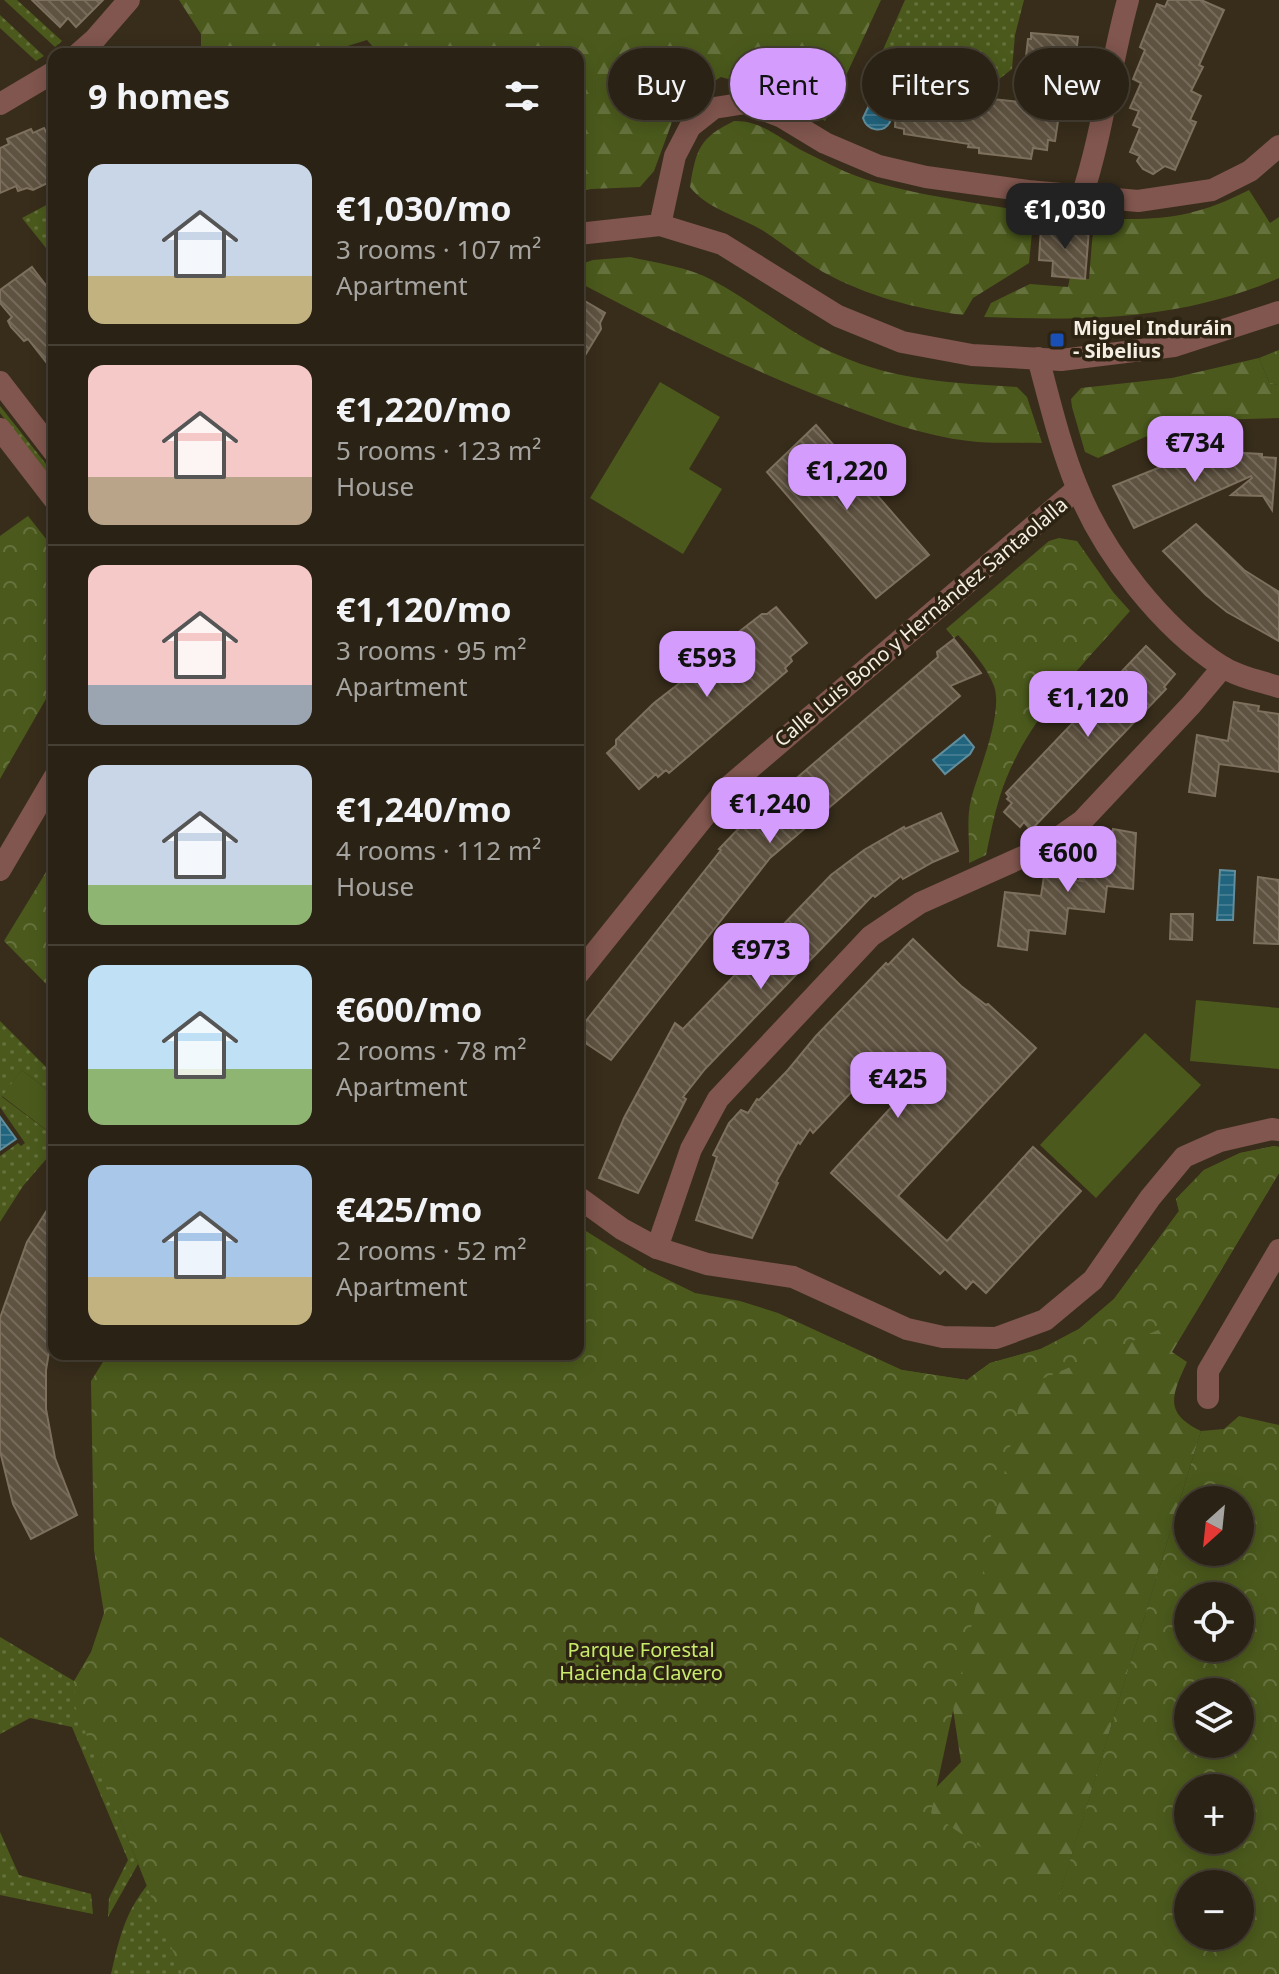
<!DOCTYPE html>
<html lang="en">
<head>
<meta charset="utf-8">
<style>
  :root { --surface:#2a2214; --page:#362f22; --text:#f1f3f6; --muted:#a5a4a0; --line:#463f34; --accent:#d49cfc }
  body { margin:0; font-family:"Noto Sans",sans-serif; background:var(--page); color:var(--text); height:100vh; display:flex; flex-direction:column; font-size:30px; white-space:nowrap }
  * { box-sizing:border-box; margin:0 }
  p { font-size:26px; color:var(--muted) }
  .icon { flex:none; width:44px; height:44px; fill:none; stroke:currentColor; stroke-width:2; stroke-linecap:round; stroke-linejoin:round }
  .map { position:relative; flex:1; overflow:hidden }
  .panel { position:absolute; left:48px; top:48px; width:536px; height:1312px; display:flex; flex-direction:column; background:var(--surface); border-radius:16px; box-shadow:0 4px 20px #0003,0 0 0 2px var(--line) }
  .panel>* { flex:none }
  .hud { position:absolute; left:608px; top:48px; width:550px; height:72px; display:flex; gap:16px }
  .needle { width:52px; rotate:207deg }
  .fabs { position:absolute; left:1174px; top:1486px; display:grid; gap:16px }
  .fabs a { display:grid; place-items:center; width:80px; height:80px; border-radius:50%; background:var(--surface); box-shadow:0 4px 20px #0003,0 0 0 2px var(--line); font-size:40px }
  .price { position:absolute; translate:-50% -68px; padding:0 18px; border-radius:16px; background:var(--accent); color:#111; font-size:26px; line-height:52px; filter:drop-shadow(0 2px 4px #0008) }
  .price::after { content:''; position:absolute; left:50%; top:48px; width:24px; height:18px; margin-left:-12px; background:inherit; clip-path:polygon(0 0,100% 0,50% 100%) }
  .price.current { background:#222; color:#fff }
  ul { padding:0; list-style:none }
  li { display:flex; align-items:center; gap:24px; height:200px; padding:0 40px }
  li+li { border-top:2px solid var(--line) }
  li span { display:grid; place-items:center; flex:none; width:224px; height:160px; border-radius:16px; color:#555 }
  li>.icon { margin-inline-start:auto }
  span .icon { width:96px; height:96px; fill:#fffc; stroke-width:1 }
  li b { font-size:34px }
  h2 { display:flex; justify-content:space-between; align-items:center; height:96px; padding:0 40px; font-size:34px }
  .tag { padding:0 28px; border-radius:36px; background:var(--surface); box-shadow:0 4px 20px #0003,0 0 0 2px var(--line); font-size:28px; line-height:72px }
  .tag.current { background:var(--accent); color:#111 }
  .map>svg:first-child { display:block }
</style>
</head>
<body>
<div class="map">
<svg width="1279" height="1974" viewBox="0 0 1279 1974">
  <defs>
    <pattern id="grass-dots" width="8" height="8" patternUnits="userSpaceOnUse" patternTransform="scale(2)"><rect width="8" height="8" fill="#4b5a1c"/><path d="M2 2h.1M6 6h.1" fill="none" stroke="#66723d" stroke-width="1.8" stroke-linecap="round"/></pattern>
    <pattern id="forest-firs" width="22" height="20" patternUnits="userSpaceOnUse" patternTransform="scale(2)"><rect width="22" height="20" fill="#4b5a1c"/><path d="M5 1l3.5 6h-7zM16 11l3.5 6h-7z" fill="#66723d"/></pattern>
    <pattern id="park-crowns" width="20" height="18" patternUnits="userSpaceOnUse" patternTransform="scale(2)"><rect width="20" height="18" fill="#4b5a1c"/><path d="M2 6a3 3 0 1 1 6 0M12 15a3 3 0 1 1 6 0" fill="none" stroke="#66723d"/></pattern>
    <pattern id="water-rules" width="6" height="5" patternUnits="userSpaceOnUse" patternTransform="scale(2)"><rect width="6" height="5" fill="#21647d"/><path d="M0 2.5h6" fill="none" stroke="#427a8f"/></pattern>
    <pattern id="building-back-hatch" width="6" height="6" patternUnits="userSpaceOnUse" patternTransform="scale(2)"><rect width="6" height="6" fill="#5e5240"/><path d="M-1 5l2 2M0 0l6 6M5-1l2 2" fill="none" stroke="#766b5b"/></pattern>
  </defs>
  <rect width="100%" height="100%" fill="#382d1b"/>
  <g fill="url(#grass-dots)">
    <polygon points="4,0 17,0 62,41 55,47"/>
    <path d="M905,0h119l-9,35 -3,34 -14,11c-40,-3 -78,-12 -116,-28z"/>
    <polygon points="0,15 44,56 36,61 0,28"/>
    <polygon points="54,201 54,258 22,218"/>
    <polygon points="0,406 54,474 54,481 0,413"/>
    <polygon points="0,1021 54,1075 54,1095 22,1070 2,1097 54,1136 54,1150 23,1186 0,1222 0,1156 18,1143 21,1146 25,1143 0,1107"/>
    <polygon points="0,1637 74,1681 87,1694 116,1808 138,1864 108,1917 109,1898 128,1860 72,1727 30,1718 0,1734"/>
    <polygon points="0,1832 19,1875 91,1894 93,1914 0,1895"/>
    <path d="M168,1863l20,111h-77c11,-50 19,-75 57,-111z"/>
  </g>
  <g fill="url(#forest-firs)">
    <polygon points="179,0 881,0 825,121 784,95 721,77 679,103 654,171 640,187 591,189 578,192 578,54 379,54 367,40 341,48 334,54 201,54 201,34"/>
    <path d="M734,121c29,-1 48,20 73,32 13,6 25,13 39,19 52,22 130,30 188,41l-5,50 -56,35 -10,17c-50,-7 -96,-19 -140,-43 -21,-12 -40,-29 -61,-42 -24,-14 -55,-21 -72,-43 6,-37 9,-49 44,-66z"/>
    <path d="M1249,190l21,33 9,-6v61c-98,42 -191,43 -295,39l7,-14 39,-19 38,3 2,-10 19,2 5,-61c62,3 99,1 155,-28z"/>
    <path d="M630,257c27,6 58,10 82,23 44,23 80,56 126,75 59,26 116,28 179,32l10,10 15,46c-24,-1 -49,1 -73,-2 -45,-5 -88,-21 -130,-37 -90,-34 -175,-77 -261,-122v-17l15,-5z"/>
    <polygon points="1259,358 1270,384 1279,385 1279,418 1211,420 1145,437 1098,458 1085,452 1072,407 1071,399 1081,388 1172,378"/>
    <path d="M1274,1146l5,1v26l-107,179 15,10c-15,33 -24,51 14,69l-151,496 -203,-48 114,-117 -59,-392 65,10 23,-17 51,-14 38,-20 35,-30 65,-88 -3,-12 28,-29 36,-17z"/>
  </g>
  <g fill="url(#park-crowns)" fill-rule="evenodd">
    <polygon points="1279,350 1279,385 1270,384 1259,358"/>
    <polygon points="28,516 54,549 54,685 0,779 0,536"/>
    <path d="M1059,538l18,3 36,51 17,19c-49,56 -107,112 -130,185 -6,19 -10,40 -14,59l-17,8c1,-20 -3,-44 2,-63 6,-26 33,-86 23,-114 -7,-19 -23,-37 -36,-51l-4,3 -8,-9 103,-88z"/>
    <polygon points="54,859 54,992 4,941"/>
    <path d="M1274,1146l5,1v26l-85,142 -171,72 -92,426 127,87 143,-469 23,-2 15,-13 40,9v549h-1097l-107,-268 -1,-25 17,-29 13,-39 -10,-63 -3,-169 17,-27h470v-128l70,44 47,23 45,8 38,12 124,57 65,10 23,-17 51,-14 38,-20 35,-30 65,-88 -3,-12 28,-29 36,-17zM1240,1500v52h-52v-52zM1240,1596v52h-52v-52zM1240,1692v52h-52v-52zM1240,1788v52h-52v-52zM1240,1884v52h-52v-52z"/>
  </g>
  <g fill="#4b5a1c">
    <polygon points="660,382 720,417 689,469 722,489 683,554 590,498"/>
    <polygon points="1196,1000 1279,1008 1279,1069 1190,1061"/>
    <polygon points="1145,1033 1201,1085 1096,1198 1040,1145"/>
    <polygon points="22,1070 54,1095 54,1136 2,1096"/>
  </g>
  <g fill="url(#water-rules)" stroke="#618d9c" stroke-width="2">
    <path d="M881,91l6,4 3,27c-7,12 -23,9 -27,-4l11,-23z"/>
    <polygon points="964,735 974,747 970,754 945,774 933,760"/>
    <polygon points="1220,870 1235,871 1233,920 1217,920"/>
    <polygon points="0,1117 16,1139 0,1150"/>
  </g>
  <g fill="url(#building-back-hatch)" stroke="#7d705d" stroke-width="2">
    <polygon points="32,0 103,0 76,27 68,18 60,27"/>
    <polygon points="1168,0 1201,0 1224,10 1199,65 1203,67 1191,91 1201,96 1190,120 1196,122 1175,170 1165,166 1153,174 1143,169 1137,161 1140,156 1130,152 1140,128 1133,125 1139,111 1130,108 1141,83 1133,79 1145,50 1140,47 1157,4 1165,7"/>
    <polygon points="1031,33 1078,37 1072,89 1063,88 1055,141 1048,140 1047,150 1033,148 1031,159 979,153 979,148 968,147 969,144 904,134 904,129 895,127 897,92 900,93 900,88 912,90 913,85 936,89 936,93 1021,102 1028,39 1031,39"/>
    <polygon points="44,128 46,132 54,128 54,175 52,181 33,190 27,188 18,191 16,186 0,193 0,148 9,144 7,139 31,129 33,133"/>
    <polygon points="1041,226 1089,230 1085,279 1052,276 1053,261 1039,260"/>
    <polygon points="32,267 45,284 54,286 54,372 28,339 24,341 11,327 8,321 12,317 0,303 0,290"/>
    <polygon points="578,297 605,313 600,323 601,329 578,367"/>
    <polygon points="816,425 929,555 876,598 767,472"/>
    <polygon points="1244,453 1262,454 1262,457 1276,458 1272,510 1263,496 1231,495 1252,478 1251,476 1134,528 1113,486 1163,466 1201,458"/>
    <polygon points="1196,524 1244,570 1279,592 1279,641 1227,612 1206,595 1163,551"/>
    <polygon points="776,607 807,643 790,657 792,661 785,668 787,671 669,773 666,770 658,777 656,774 639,789 607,753 616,745 616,740 654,703 699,668 718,648 762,614 767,614"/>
    <polygon points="954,639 981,673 950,686 960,696 770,858 611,1060 578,1038 578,1031 721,850 719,849 743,824 938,657 937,652"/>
    <polygon points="1146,646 1175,674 1164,687 1166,689 1031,830 1024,822 1020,827 1004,812 1012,803 1007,799 1009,797 1006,793"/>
    <polygon points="1234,702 1259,706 1258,711 1279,714 1279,772 1219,764 1215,796 1189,792 1197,735 1228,741"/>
    <polygon points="941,813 958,851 933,862 903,879 901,876 875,897 873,895 705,1069 683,1097 686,1099 638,1193 599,1178 624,1118 675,1023 683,1029 831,875 864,850 904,827 905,829"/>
    <polygon points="1113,829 1136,833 1133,889 1107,886 1104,912 1068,908 1065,934 1029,930 1027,950 998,946 1005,892 1041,896 1044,876 1082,881 1079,878 1082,855 1109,858"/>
    <polygon points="1258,877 1279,880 1279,944 1254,943"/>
    <polygon points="1171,914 1193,914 1192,940 1170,939"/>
    <polygon points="913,939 961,986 986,1005 988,1004 1036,1048 898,1196 947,1241 1033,1147 1081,1191 986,1293 973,1281 966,1289 945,1269 940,1274 831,1173 918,1078 888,1053 813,1133 810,1129 800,1144 798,1142 776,1182 778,1183 752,1238 696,1220 717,1157 713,1155 729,1123 741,1110 748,1113 757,1099 759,1100 788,1070 816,1036 886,963 888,965"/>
    <polygon points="54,1199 54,1322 46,1370 46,1409 55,1458 77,1515 31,1539 13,1504 0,1451 0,1318 27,1242"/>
  </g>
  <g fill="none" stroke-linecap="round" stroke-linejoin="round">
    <g stroke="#80564e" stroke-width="22">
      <polyline points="78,54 95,39 129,0"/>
      <polyline points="0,104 54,72"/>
      <path d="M1082,196c21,-64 28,-131 46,-196"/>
      <polyline points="660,225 675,156 690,127 714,108 746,103 782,117 825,143 879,166 926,177 1028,191 1138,201 1212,190 1250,171 1279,146"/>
      <path d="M1038,358c12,44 22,88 39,129 26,66 85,141 144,179 17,11 39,15 58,21"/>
      <polyline points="578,974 727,788 1077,489"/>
      <polyline points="578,1197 622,1229 657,1248 707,1264 793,1277 907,1329 943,1337 996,1338 1045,1320 1093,1280 1150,1198 1184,1157 1220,1141 1272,1129 1279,1130"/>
      <polyline points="657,1248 691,1149 718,1099 871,936 920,903 1045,847 1082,821 1191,705 1223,667"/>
      <polyline points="1208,1398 1208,1371 1279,1250"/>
    </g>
    <g stroke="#80564e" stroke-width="22">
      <polyline points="578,234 660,225 722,244 838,316 902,342 972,355 1061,360 1174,346 1279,312"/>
      <polyline points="0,382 54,452"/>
      <polyline points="0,429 54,499"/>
      <polyline points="0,870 54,778"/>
    </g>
  </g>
  <rect fill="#1a4fb4" stroke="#2d2312" stroke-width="3" x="1049" y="332" width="16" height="16" rx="4"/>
  <g text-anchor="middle" stroke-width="7" stroke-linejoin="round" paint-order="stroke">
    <g font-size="20" font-weight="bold" fill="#f5eee3" stroke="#2d2312" text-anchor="start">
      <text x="1073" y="335">Miguel Induráin<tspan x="1073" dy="23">- Sibelius</tspan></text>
    </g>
    <g font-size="20" fill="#f5eee3" stroke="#2d2312">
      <text transform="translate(921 622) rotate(-40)" y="7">Calle Luis Bono y Hernández Santaolalla</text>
    </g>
    <g font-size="20" fill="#c9eb6c" stroke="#2d2312">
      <text x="641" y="1657">Parque Forestal<tspan x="641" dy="23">Hacienda Clavero</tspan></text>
    </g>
  </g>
</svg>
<div class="fabs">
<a><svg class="needle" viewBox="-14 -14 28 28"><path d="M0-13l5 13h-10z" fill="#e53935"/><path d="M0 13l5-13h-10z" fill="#a5a4a0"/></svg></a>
<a><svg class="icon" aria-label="locate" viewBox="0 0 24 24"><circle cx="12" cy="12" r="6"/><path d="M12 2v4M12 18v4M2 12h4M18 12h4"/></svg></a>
<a><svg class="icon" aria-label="layers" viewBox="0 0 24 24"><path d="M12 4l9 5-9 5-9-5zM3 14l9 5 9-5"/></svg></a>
<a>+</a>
<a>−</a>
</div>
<b class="price current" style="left:1065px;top:251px">€1,030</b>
<b class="price" style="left:1195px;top:484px">€734</b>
<b class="price" style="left:847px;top:512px">€1,220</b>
<b class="price" style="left:707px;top:699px">€593</b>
<b class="price" style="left:1088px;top:739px">€1,120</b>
<b class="price" style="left:770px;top:845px">€1,240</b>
<b class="price" style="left:1068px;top:894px">€600</b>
<b class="price" style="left:761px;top:991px">€973</b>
<b class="price" style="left:898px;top:1120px">€425</b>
<div class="hud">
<a class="tag">Buy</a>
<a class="tag current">Rent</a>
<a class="tag">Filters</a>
<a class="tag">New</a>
</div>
<section class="panel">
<h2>9 homes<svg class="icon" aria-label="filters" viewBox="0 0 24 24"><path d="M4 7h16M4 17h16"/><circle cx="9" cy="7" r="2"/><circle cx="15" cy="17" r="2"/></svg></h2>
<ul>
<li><span style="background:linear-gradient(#c9d6e8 70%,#c2b280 0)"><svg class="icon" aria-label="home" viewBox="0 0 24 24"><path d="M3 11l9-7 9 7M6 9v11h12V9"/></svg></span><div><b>€1,030/mo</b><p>3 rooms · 107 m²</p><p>Apartment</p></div></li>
<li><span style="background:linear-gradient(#f6c9c9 70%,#b9a48a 0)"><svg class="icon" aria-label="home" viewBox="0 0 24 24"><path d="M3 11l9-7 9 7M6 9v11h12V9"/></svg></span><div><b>€1,220/mo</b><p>5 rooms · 123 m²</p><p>House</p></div></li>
<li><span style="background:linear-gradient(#f6c9c9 75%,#9aa5b1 0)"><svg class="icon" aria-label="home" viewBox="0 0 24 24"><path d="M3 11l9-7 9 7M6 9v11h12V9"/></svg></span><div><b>€1,120/mo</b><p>3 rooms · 95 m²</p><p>Apartment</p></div></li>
<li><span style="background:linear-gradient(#c9d6e8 75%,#8fb573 0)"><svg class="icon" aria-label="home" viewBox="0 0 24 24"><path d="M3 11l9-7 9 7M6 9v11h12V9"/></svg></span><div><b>€1,240/mo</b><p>4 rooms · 112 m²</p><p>House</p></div></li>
<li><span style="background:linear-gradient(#bfe0f5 65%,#8fb573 0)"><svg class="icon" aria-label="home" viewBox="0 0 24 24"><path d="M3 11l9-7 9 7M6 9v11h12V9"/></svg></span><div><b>€600/mo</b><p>2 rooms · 78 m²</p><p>Apartment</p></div></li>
<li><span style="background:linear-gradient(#a9c7e8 70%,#c2b280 0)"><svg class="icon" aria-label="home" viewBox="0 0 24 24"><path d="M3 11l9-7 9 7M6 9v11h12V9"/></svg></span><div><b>€425/mo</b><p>2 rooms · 52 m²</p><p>Apartment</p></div></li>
</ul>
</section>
</div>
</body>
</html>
